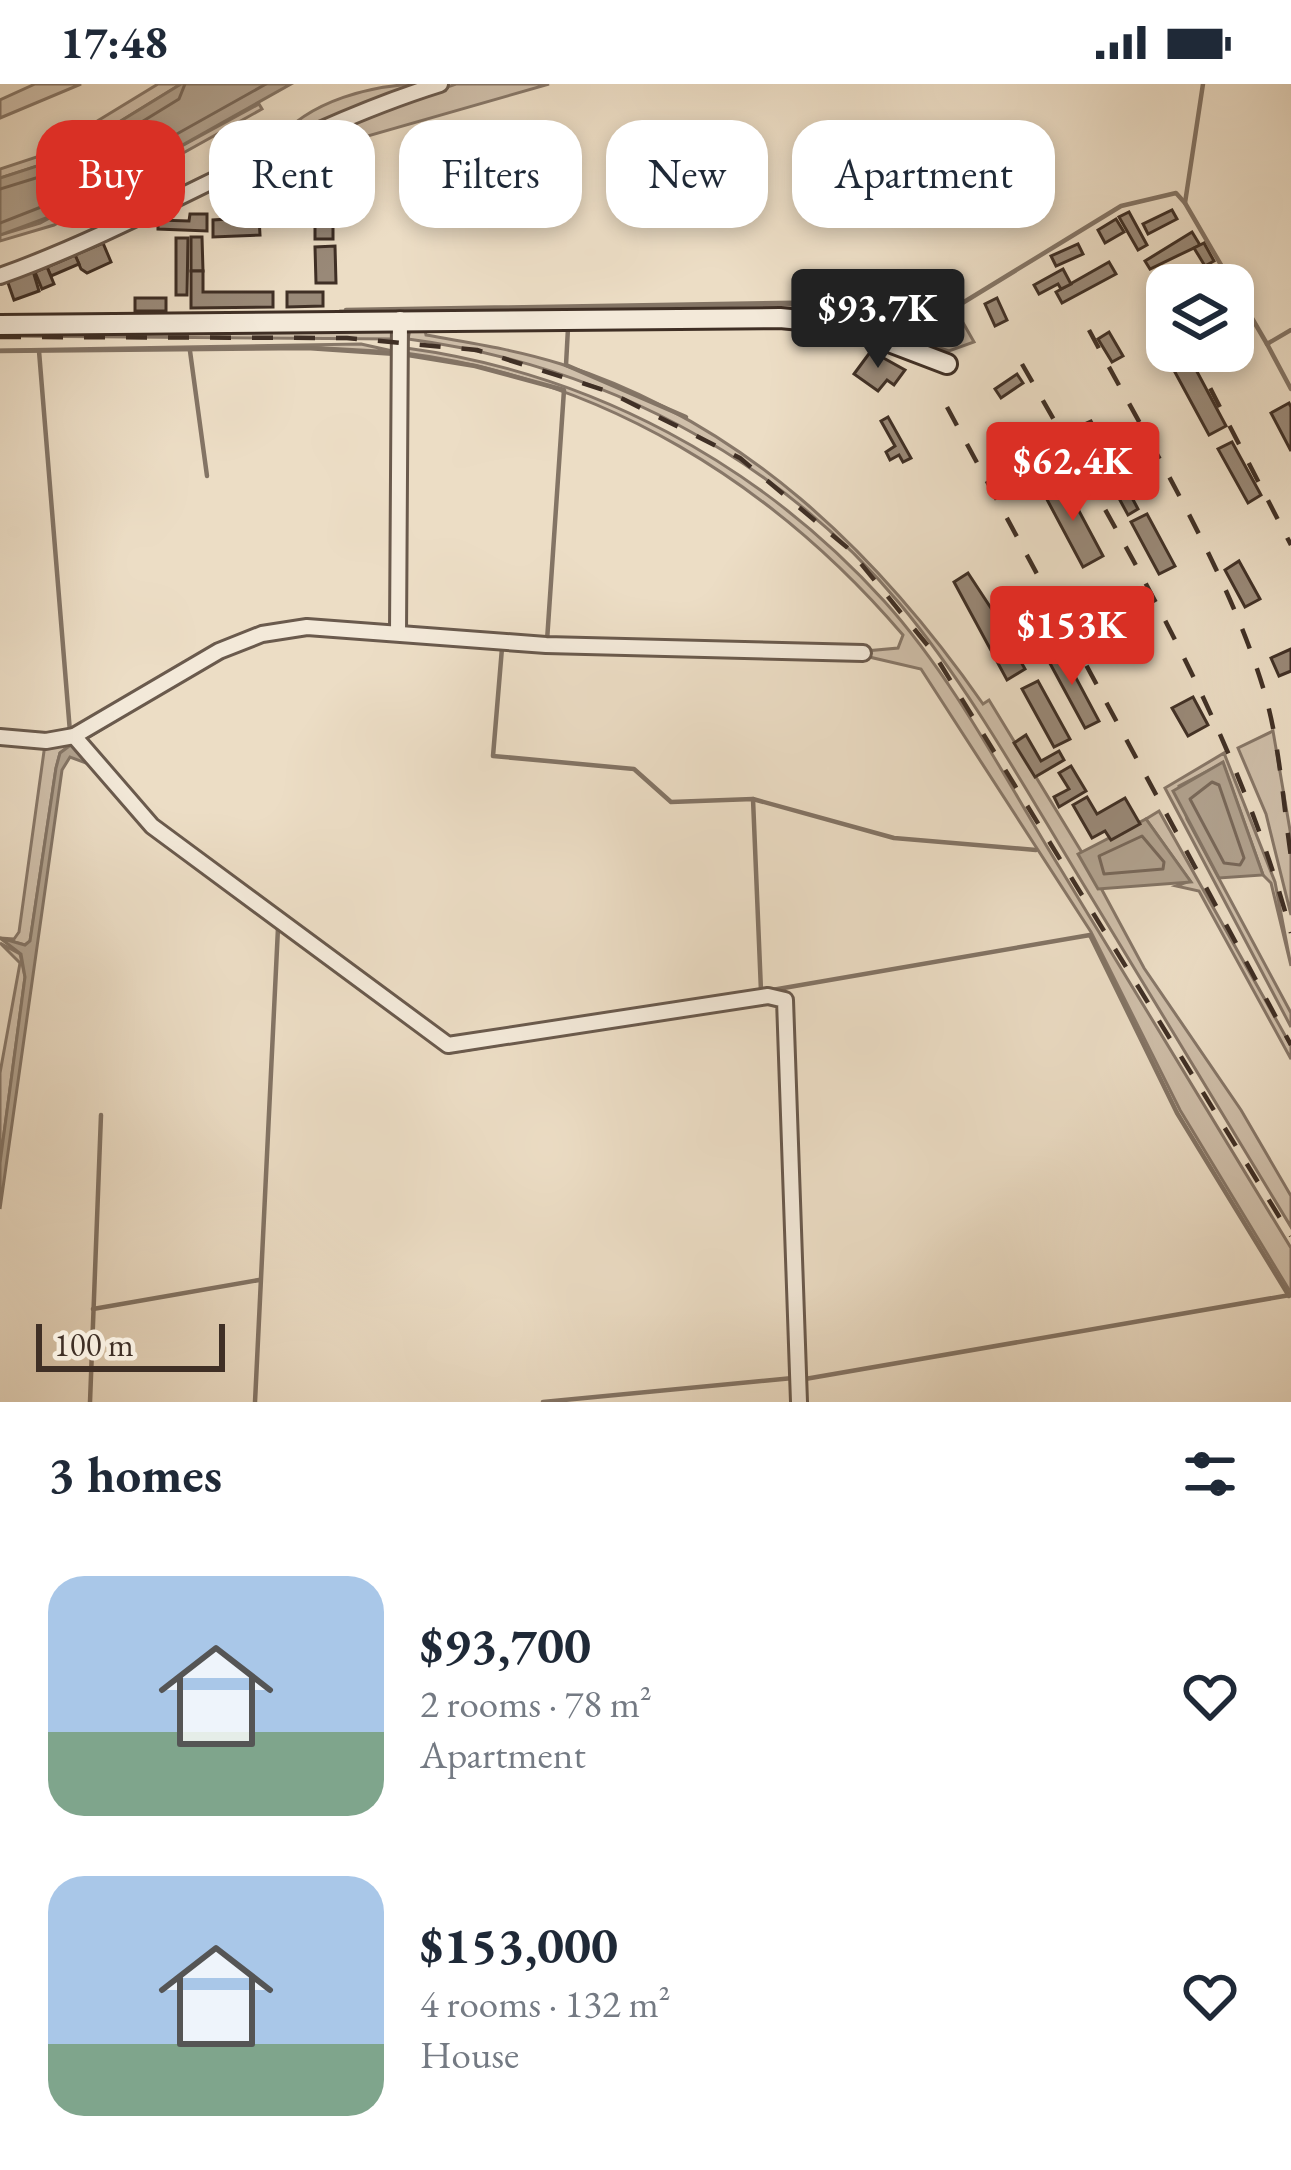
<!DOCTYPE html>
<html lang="en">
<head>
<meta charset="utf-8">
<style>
  :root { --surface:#fff; --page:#f2f2f3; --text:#1f2937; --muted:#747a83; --accent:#d93025 }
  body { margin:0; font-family:"EB Garamond",serif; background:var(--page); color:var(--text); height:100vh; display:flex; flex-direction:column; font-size:45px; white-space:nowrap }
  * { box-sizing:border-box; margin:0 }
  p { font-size:39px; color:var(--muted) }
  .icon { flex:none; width:66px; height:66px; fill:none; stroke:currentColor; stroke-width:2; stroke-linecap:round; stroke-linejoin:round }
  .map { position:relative; height:1318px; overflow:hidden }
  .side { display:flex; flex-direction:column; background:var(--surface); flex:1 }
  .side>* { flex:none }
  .guide { position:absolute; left:36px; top:36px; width:1221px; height:108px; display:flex; gap:24px }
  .controls { position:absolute; left:1146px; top:180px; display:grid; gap:24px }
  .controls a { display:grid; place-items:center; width:108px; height:108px; border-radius:24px; background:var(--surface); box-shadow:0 6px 18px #0003; font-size:60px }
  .scale { position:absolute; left:36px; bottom:30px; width:189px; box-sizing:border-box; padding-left:12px; border:6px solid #3f2f25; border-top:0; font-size:33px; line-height:42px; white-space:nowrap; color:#3f2f25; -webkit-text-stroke:9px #f3e9d9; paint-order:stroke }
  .price { position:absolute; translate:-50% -102px; padding:0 27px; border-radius:12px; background:var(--accent); color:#fff; font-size:39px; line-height:78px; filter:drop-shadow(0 3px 6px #0008) }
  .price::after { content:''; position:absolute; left:50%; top:72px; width:36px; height:27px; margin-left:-18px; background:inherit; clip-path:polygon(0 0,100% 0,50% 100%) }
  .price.active { background:#222; color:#fff }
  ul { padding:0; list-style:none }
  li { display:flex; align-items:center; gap:36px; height:300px; padding:0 48px }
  li span { display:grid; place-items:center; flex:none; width:336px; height:240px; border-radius:36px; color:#555 }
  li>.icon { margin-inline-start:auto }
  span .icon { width:144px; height:144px; fill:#fffc; stroke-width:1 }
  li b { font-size:51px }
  h2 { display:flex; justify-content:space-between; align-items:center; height:144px; padding:0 48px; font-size:51px }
  .chip { padding:0 42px; border-radius:36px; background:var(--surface); box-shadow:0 6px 18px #0003; font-size:42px; line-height:108px }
  .chip.active { background:var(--accent); color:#fff }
  .status { display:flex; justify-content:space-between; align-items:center; height:84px; padding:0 60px; background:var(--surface); direction:ltr }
  .status svg { height:33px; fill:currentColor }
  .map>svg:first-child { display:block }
</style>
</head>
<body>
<div class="status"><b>17:48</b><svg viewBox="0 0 49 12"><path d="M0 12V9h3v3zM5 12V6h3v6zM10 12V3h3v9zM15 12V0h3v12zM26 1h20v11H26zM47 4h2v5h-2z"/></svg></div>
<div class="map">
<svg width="1291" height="1318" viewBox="0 0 1291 1318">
  <rect width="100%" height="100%" fill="#ecddc5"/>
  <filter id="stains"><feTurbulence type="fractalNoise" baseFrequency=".00167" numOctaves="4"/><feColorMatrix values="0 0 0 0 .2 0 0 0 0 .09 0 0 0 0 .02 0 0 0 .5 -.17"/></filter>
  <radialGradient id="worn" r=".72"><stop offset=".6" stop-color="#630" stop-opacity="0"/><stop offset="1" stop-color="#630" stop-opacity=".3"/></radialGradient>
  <g fill="#cfbfaa" stroke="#877768" stroke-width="3">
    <polygon points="35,0 81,0 0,34 0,16"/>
    <polygon points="158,0 181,0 59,75 0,94 0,85 40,72"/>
    <path d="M425,0l-150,59c33,-43 99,-59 150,-59z"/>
    <polygon points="456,0 549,0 347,58 340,39"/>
    <polygon points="259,20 262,25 54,141 0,157 0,151 40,139"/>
    <polygon points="844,220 920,242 957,228 974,258 949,267 873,242 342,232 341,227"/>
    <path d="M424,241l2,10c45,8 91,15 135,29 182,58 316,188 422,340l6,-4 92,151 63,117 97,142 50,86v31c-71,-117 -141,-234 -212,-350 -56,-92 -110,-190 -179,-273 -124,-149 -303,-240 -492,-265l2,-9z"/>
    <polygon points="393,244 397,255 0,252 0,247"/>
    <polygon points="361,260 397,268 307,263 0,266"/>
    <path d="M406,264c185,25 353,115 479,254 70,78 120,177 175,266 77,126 154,253 231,380v45l-111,-183 -89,-178 -170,-263 -56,-13 1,-5 32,-3 5,-13c-130,-152 -300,-257 -498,-282z"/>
    <polygon points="1273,647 1291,752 1291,831 1266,730 1238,664"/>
    <polygon points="76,656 83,659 151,743 448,963 769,914 784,922 797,1291 784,936 776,917 450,969 152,745 76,657 60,669 56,684 30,857 25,861 0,854 14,855 19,848 45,660"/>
    <polygon points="1224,669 1275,798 1291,882 1271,799 1263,791 1223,679 1179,702 1187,735 1291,929 1291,943 1165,704"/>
    <polygon points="1159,727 1291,962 1291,975 1199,807 1176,802 1190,797 1146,735"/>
    <polygon points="0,859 20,870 25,893 0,1079 0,989 20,879"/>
  </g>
  <g fill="#b1a28f" stroke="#837465" stroke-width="3">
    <polygon points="181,0 291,0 65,127 0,151 0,94 59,75"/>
    <polygon points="76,657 94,682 70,673 62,686 0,1125 0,1079 25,893 21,870 0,854 25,861 30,857 56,684 60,669"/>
    <polygon points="1223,678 1263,791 1219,794 1173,707"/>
    <polygon points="1146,735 1191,798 1098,805 1078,770"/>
  </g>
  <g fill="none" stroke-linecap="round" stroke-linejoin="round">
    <g stroke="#78685a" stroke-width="3">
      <polyline points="0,105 65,85 179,15 185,0"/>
      <polyline points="0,139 59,116 266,0"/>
      <polygon points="1212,698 1219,701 1244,774 1240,781 1224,779 1190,715"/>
      <polygon points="1142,752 1164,778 1163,785 1104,790 1099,772"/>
    </g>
    <g stroke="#837465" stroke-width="4.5">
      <polyline points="1203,0 1185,119 1267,260"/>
      <polyline points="346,226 843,218 920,239 933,237 1121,122 1176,109 1185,119"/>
      <polyline points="568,244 566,281 686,333"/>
      <polyline points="1291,246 1267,260 1291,305"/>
      <polyline points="0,267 307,264 396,270"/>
      <polyline points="39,267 70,648"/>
      <polyline points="190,267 207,392"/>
      <polyline points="408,271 475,282 564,306 547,557"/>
      <polyline points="496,563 502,564 493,672 634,685 671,718 753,715 894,754 1036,766"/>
      <polyline points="89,652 163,607"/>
      <polyline points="753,715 761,907"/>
      <polyline points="772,906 1090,851 1177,1029 1289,1212"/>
      <polyline points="93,1225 259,1196"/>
      <polyline points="805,1295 1290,1211"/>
      <polyline points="90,1318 101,1031"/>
      <polyline points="255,1318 278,844"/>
      <polyline points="543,1318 793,1294"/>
    </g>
  </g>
  <g fill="#998978" stroke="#3f2f25" stroke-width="3">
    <polygon points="278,70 286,85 267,93 260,78"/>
    <polygon points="255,79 261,95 233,106 229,96"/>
    <polygon points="321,81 332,81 333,134 322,134"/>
    <polygon points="280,114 306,114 306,130 280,131"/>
    <polygon points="1172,126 1177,135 1148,150 1143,140"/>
    <polygon points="1129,128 1147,161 1138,166 1119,133"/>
    <polygon points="190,130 207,130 207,147 158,145 158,136 189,137"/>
    <polygon points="259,133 260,151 213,153 213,136"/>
    <rect x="315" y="134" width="18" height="21"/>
    <polygon points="1116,135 1124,148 1105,159 1098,146"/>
    <polygon points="1192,148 1200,161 1150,185 1145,177"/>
    <polygon points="191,153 202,153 203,187 191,187"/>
    <polygon points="176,154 188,154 187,211 176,211"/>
    <polygon points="103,159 111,178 87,189 81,185 75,171"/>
    <polygon points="1204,159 1214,177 1205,182 1194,164"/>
    <polygon points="1078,160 1083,170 1056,182 1051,172"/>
    <polygon points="335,162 336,199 316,199 315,163"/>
    <polygon points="75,171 79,180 51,192 47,183"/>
    <polygon points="1109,178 1116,190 1062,219 1056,208"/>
    <polygon points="1214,182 1225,201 1211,201 1204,188"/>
    <polygon points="47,183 54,200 42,205 35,188"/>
    <polygon points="1063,185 1071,200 1061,205 1058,200 1039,210 1034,201"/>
    <polygon points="33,187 39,207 14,216 7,196"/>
    <polygon points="191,187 203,187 203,208 273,208 273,223 191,224"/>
    <polygon points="287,208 323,208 323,222 287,223"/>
    <rect x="135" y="214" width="31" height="13"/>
    <polygon points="997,214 1007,236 995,242 985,220"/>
    <polygon points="1233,215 1249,243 1239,250 1233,240"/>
    <polygon points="1167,233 1167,267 1186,267 1226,342 1209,351 1150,242"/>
    <polygon points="1109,248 1123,272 1112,278 1098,255"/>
    <polygon points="871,267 905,286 894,301 887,296 878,307 854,290"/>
    <polygon points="1017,290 1023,299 1001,314 995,305"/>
    <polygon points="1289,319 1291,323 1291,367 1271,329"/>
    <polygon points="888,333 911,374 903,378 899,371 890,376 886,368 895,362 881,337"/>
    <polygon points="1091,337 1138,425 1128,431 1080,342"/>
    <polygon points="1232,358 1261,411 1248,419 1218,365"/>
    <polygon points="1063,397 1103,472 1083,483 1043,408"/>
    <polygon points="1147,430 1175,482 1159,490 1131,438"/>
    <polygon points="1239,477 1260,515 1245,523 1225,486"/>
    <polygon points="968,489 1025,576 1021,578 1025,585 1007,596 954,498"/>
    <polygon points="1060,564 1099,637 1085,644 1046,572"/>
    <polygon points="1291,565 1291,587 1279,592 1271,574"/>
    <polygon points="1038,597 1070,655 1054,663 1022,605"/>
    <polygon points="1193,613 1208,641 1188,652 1172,624"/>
    <polygon points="1026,651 1041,677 1059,667 1064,676 1035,693 1014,659"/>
    <polygon points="1071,682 1086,707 1059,723 1054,713 1069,705 1059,689"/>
    <polygon points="1087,713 1097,730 1125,714 1140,740 1111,756 1105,747 1092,754 1073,721"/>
  </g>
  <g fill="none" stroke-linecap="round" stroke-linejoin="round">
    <g stroke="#6a5a4d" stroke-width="20">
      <g id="street">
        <path d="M0,192c151,-54 286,-144 440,-192"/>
        <polyline points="398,549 400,235"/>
        <polyline points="74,652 152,742 448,961 768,912 785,916 799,1318"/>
        <polyline points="0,653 46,657 74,652 219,567 262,550 307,543 546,561 863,569"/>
      </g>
    </g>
    <g stroke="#3f2f25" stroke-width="24">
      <polyline id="secondary" points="0,241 780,234 842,240 947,280"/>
    </g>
    <use href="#street" stroke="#f3e9d9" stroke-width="14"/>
    <use href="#secondary" stroke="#f3e9d9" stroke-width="18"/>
    <g stroke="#3f2f25" stroke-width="4.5" stroke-dasharray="21 21" stroke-linecap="butt">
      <polyline points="1161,211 1167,221"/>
      <path d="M1089,246c60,113 140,242 176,364 15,53 18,108 26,163"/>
      <polyline points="0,253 347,254 477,266 607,307 740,374 849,465 933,568 1291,1152"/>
      <polyline points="1191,267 1291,461"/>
      <path d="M1022,280c104,182 215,365 269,569"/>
      <polyline points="947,323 1291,961"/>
    </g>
  </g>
  <rect width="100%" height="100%" filter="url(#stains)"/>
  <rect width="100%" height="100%" fill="url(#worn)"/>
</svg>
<div class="controls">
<a><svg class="icon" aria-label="layers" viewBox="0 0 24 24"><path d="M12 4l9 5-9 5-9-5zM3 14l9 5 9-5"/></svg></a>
</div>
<div class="scale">100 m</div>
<b class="price active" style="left:878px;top:287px">$93.7K</b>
<b class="price" style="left:1073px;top:440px">$62.4K</b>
<b class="price" style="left:1072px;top:604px">$153K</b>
<div class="guide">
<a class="chip active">Buy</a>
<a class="chip">Rent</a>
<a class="chip">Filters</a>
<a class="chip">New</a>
<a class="chip">Apartment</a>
</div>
</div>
<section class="side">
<h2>3 homes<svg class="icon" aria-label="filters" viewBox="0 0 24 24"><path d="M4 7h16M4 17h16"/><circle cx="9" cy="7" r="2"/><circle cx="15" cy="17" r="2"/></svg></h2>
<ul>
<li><span style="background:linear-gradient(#a9c7e8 65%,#7fa58c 0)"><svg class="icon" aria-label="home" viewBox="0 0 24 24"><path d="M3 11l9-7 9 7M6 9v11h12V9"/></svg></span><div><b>$93,700</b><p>2 rooms · 78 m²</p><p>Apartment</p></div><svg class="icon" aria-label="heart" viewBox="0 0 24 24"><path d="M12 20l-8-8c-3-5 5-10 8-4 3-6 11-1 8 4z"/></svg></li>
<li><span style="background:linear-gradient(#a9c7e8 70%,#7fa58c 0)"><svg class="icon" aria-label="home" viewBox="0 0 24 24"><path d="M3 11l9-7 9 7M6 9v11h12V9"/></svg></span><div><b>$153,000</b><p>4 rooms · 132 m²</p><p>House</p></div><svg class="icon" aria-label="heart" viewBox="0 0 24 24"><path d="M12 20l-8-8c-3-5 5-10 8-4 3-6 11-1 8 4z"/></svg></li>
</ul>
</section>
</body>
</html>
